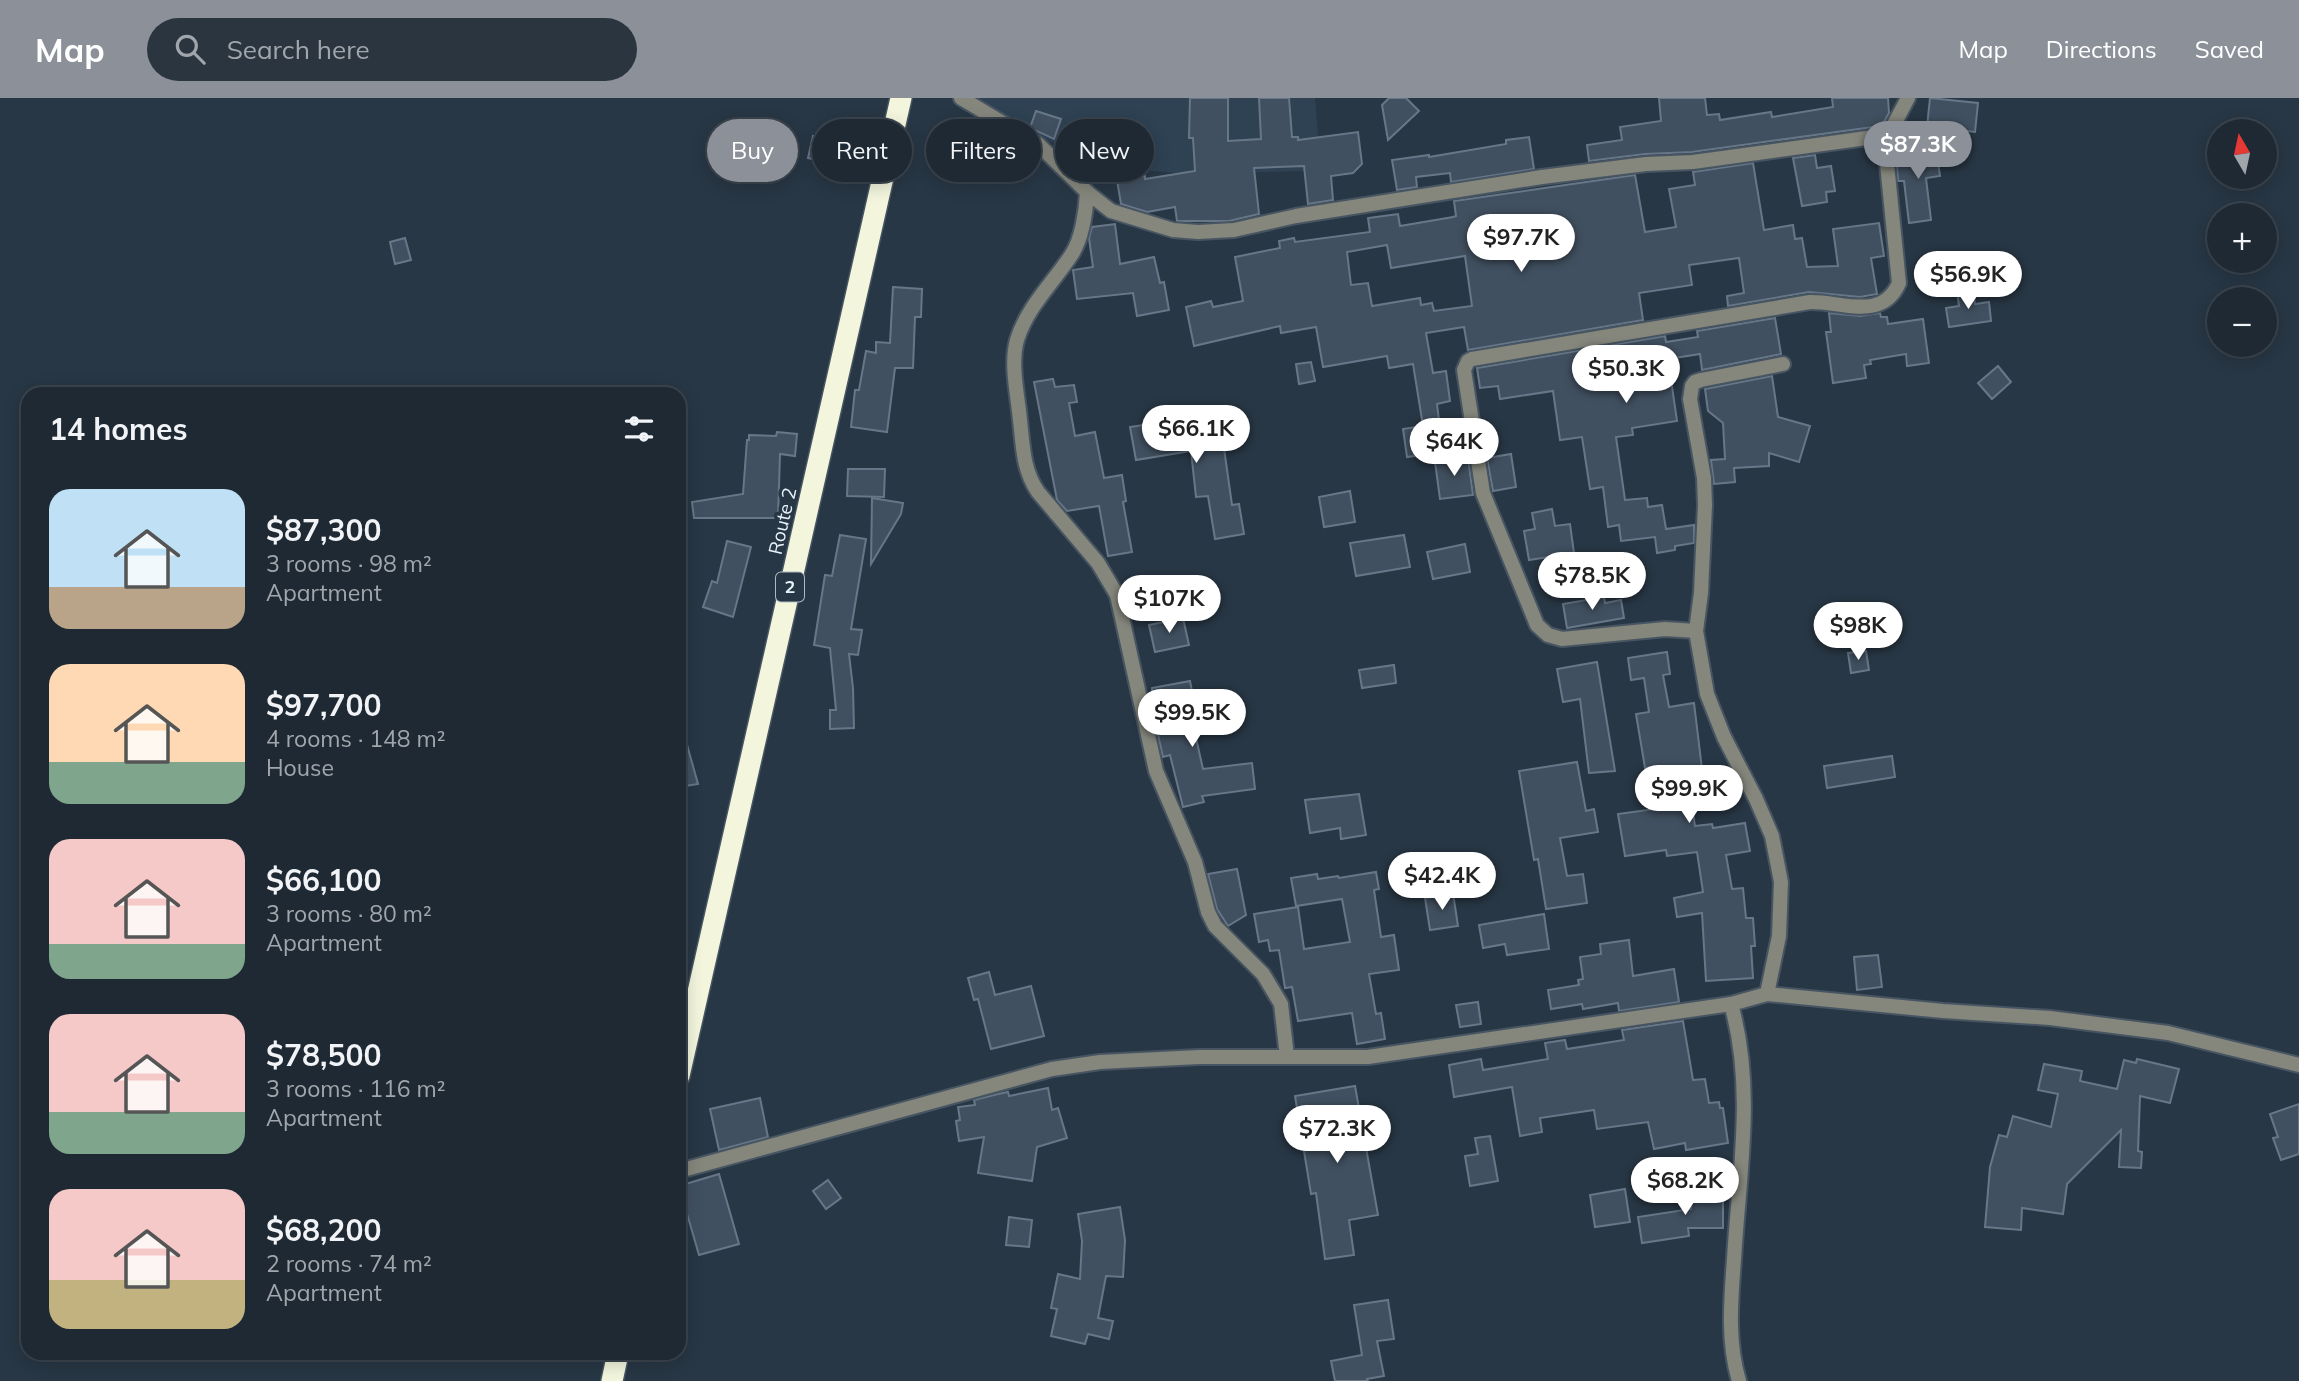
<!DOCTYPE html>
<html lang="en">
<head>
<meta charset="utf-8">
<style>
  :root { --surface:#1e2934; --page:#2b3540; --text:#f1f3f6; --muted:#a1a6ac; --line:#3c454f; --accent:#8c9099 }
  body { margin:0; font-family:Mulish,sans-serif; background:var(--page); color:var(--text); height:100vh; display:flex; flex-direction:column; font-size:26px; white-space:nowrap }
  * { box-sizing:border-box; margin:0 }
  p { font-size:23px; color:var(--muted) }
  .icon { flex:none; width:38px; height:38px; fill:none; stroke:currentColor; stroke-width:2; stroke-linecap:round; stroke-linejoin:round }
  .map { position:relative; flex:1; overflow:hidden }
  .details { position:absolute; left:21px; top:289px; width:665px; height:973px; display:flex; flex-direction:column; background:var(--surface); border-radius:21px; box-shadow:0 4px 18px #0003,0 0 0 2px var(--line) }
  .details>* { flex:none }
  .guide { position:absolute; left:707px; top:21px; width:665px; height:63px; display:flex; gap:14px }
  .needle { width:46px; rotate:351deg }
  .tools { position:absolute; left:2207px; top:21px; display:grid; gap:14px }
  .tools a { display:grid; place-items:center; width:70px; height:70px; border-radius:50%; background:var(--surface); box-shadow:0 4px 18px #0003,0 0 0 2px var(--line); font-size:35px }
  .price { position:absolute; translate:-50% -60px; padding:0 16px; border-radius:24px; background:#fff; color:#222; font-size:23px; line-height:46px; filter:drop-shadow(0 2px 4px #0008) }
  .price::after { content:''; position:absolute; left:50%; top:42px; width:21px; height:16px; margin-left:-10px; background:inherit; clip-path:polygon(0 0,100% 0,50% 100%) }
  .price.selected { background:var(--accent); color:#fff }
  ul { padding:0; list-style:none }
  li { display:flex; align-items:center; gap:21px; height:175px; padding:0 28px }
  li span { display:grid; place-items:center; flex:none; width:196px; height:140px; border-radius:21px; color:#555 }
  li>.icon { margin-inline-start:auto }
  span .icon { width:84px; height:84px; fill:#fffc; stroke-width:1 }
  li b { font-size:30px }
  h2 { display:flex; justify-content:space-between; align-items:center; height:84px; padding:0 28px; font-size:30px }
  .chip { padding:0 24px; border-radius:32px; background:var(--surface); box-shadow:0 4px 18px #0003,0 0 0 2px var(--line); font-size:24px; line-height:63px }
  .chip.selected { background:var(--accent); color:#fff }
  header { display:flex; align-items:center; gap:42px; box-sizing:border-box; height:98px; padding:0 35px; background:var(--accent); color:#fff }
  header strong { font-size:33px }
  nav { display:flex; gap:38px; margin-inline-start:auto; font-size:24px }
  .search { width:490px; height:63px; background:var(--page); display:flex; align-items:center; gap:18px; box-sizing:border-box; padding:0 24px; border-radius:38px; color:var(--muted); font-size:26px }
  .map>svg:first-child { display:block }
</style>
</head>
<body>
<header>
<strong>Map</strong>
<div class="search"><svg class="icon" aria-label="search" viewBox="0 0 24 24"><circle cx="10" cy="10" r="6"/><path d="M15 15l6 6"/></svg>Search here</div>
<nav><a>Map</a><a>Directions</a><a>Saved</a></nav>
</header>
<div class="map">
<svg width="2299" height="1283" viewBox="0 0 2299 1283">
  <rect width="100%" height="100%" fill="#283745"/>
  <polygon fill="#2e4254" points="969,0 1315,0 1321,71 1305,73 1190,76 1117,70 1040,40"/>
  <g fill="#415060" stroke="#677788" stroke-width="2" fill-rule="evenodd">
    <polygon points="1190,0 1228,0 1228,43 1261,41 1259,0 1289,0 1292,39 1298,39 1298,42 1358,34 1362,66 1353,75 1331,78 1333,102 1308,106 1304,68 1254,70 1259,116 1229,123 1177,123 1175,109 1147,114 1121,106 1117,82 1145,78 1145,81 1195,73 1193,40 1189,40"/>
    <polygon points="1389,0 1406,0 1419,13 1388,42 1382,7"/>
    <polygon points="1659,0 1705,0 1707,17 1719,16 1720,22 1771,14 1772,19 1833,9 1832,0 1888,0 1889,15 1880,31 1873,29 1692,54 1645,56 1589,63 1587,47 1622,42 1620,29 1661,23"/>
    <polygon points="1930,0 1978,5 1975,34 1927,29"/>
    <polygon points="1036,13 1061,21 1054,41 1030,30"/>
    <polygon points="813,38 831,42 826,64 808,60"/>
    <polygon points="1529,39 1534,71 1451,84 1450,75 1416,79 1417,89 1397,92 1392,62 1429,57 1429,59 1506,46 1506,42"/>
    <polygon points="764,40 782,41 781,63 763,62"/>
    <polygon points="1936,50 1940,78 1926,80 1931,122 1909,125 1904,83 1898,83 1896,55"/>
    <polygon points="1815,57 1817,70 1831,68 1835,93 1826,94 1827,104 1802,108 1793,60"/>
    <path d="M1753,65l11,67 29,-5 2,14 7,-1 5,29 31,-1 -5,-37 46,-6 5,33 -13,2 6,36 -17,3 -51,-5 -81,14 -1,-10 17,-3 -5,-35 -50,7 3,20 -53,8 4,27 -175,30 -4,-23 -38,6 7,40 13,-2 4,30 -13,3 6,48 -36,5 -4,-28 20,-3 -10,-62 -24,4 -2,-12 -64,11 -7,-40 -35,6 -1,-7 -86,20 -8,-39 25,-6 2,6 30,-6 -8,-44 45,-9 -1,-7 15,-3 1,4 75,-10 -2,-14 30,-4 2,12 53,-9 3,-1 -2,-15 181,-26 10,57 31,-5 -7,-38 26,-4 -2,-13zM1387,147l4,23 74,-12 7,50 -38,5 -2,-8 -11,2 -1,-7 -48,8 -4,-23 -17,2 -4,-33z"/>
    <polygon points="1115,126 1120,166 1154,159 1160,185 1164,184 1169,212 1137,218 1133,195 1077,201 1073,172 1093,169 1089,140 1092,129"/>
    <polygon points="405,140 411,162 395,166 390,144"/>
    <polygon points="893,189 922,191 921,219 915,219 913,270 895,270 887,334 851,329 855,292 859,292 866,253 876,255 876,244 890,245"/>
    <polygon points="1973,191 1975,206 1989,204 1991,223 1949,229 1946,210 1959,208 1957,193"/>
    <polygon points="1829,215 1860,218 1880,215 1881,219 1887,219 1888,226 1923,221 1929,265 1907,268 1906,256 1870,262 1871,266 1864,267 1866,280 1833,285 1826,234 1831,234"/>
    <polygon points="1775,220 1781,256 1702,272 1700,256 1668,261 1677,323 1632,330 1633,337 1616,339 1625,402 1647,400 1648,409 1662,407 1666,431 1694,427 1694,445 1675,448 1675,452 1657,455 1655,439 1621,443 1619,427 1608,429 1603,389 1590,391 1582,339 1560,342 1553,293 1500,301 1498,288 1480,290 1477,270 1665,238 1666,244 1698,239 1697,233"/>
    <polygon points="1311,264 1315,283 1299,286 1296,266"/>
    <polygon points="1998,268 2011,284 1992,301 1978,285"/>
    <polygon points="1772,278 1778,319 1810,328 1799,364 1769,355 1769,368 1734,370 1735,384 1714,386 1711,362 1725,361 1723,325 1708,313 1705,291"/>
    <polygon points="1053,281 1055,289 1074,287 1077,304 1069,305 1075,338 1095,334 1104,380 1122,377 1126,403 1123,404 1132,454 1108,458 1099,408 1067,413 1057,402 1034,284"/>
    <polygon points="1220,322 1232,407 1239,406 1244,436 1215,441 1208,398 1196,399 1191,353 1136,362 1130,329 1169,323 1170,329"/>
    <polygon points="777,334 797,336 795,358 780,356 778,420 694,420 692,404 743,396 747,342 749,342 749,337 776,338"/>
    <polygon points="1511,356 1516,389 1493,393 1487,360"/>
    <polygon points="1468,360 1473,397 1440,401 1435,364"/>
    <polygon points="848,371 885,371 884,399 847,398"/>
    <polygon points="1350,393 1355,424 1324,429 1319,399"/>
    <polygon points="872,400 903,405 901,416 871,466"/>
    <polygon points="1552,411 1555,428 1570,426 1574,455 1529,462 1524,433 1535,431 1532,415"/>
    <polygon points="840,437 866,441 851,531 862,532 858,557 849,556 853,590 854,630 830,631 830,612 836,612 830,550 814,547 825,477 832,478"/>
    <polygon points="1404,437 1410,469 1356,478 1350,445"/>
    <polygon points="727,443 751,449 733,519 703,509 712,483 717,485"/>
    <polygon points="1465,446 1470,474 1433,481 1427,454"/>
    <polygon points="1604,499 1605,505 1621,502 1624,520 1567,530 1563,506"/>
    <polygon points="1183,520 1189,547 1155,554 1149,527"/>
    <polygon points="1866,553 1869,572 1851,575 1848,555"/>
    <polygon points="1667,554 1670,576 1663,577 1669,609 1694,605 1702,671 1713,669 1716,685 1689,689 1695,728 1712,726 1713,730 1745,725 1750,753 1726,757 1732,791 1743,790 1746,820 1753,820 1755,848 1751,848 1753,880 1706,883 1702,815 1677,819 1674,800 1703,794 1697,754 1667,758 1666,752 1625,758 1618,716 1655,711 1653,701 1660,700 1655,669 1645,670 1636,616 1649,614 1644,580 1631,582 1628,560"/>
    <polygon points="1597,564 1615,673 1589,675 1580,601 1563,604 1557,571"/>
    <polygon points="1394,567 1396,585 1362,590 1359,572"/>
    <polygon points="1190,583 1195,608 1189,609 1203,671 1252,665 1255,691 1202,698 1204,704 1183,709 1170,657 1163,659 1155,624 1152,590"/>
    <polygon points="684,636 698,686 679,689 679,637"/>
    <polygon points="1892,658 1895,679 1827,690 1824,668"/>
    <polygon points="1577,664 1586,713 1594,711 1598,734 1560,740 1567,778 1583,776 1587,805 1546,811 1538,761 1534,762 1519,673"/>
    <polygon points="1359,696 1366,737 1341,741 1340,730 1310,735 1305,702"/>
    <polygon points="1237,771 1246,817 1228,828 1217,811 1208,776"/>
    <polygon points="1376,774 1379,791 1374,792 1381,839 1394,837 1399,872 1369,876 1376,916 1381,915 1385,941 1357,946 1352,915 1298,923 1292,889 1285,890 1279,852 1270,853 1268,842 1259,844 1254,816 1298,809 1304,851 1350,844 1342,801 1296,808 1291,780 1317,776 1318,781 1338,778 1339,780"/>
    <polygon points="1453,795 1458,828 1430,832 1425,800"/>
    <polygon points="1544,816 1549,851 1507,857 1505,846 1483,850 1479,827"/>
    <polygon points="1629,842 1633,878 1674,871 1679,904 1619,913 1618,905 1583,911 1582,906 1551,911 1548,892 1579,887 1578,882 1583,881 1580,859 1601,856 1600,846"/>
    <polygon points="1878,857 1882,889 1857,892 1854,859"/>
    <polygon points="989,874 995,897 1031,888 1044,938 991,951 978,901 974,902 968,880"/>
    <polygon points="1478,904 1481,926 1460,929 1456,907"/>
    <polygon points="1683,923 1693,982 1705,981 1709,1005 1719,1004 1720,1010 1723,1010 1728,1045 1686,1052 1685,1045 1654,1051 1648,1024 1597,1031 1594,1012 1540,1020 1542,1034 1520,1038 1512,989 1454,999 1449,967 1481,961 1483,972 1548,961 1545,945 1565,942 1567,951 1624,942 1622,932"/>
    <polygon points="2137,961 2179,971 2170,1005 2140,998 2138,1053 2142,1054 2141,1070 2119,1069 2121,1032 2067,1086 2063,1116 2022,1110 2021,1132 1985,1129 1990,1069 1999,1037 2007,1039 2013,1018 2051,1029 2058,996 2038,992 2044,966 2082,973 2080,983 2117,991 2124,962 2136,965"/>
    <polygon points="1355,988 1378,1117 1349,1122 1354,1157 1325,1161 1316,1095 1311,1096 1295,998"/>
    <polygon points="1048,990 1052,1012 1058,1010 1067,1040 1037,1049 1032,1083 978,1075 984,1039 959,1043 956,1023 960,1022 958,1009 975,1007 974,1002 998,996 1008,994 1009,998"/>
    <polygon points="760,1000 768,1039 719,1052 710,1011"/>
    <polygon points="2299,1006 2299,1056 2281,1062 2273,1040 2278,1039 2270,1016"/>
    <polygon points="1490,1038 1498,1083 1470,1088 1465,1058 1478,1056 1475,1040"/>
    <polygon points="719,1076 739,1146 699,1157 679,1088"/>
    <polygon points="828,1082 841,1100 826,1111 813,1093"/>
    <polygon points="1712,1084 1714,1097 1723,1097 1723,1130 1688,1130 1689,1138 1642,1145 1638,1119 1691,1111 1691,1097 1697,1097 1695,1087"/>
    <polygon points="1625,1091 1630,1124 1595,1129 1590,1097"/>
    <polygon points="1120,1109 1125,1142 1123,1179 1106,1178 1098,1220 1113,1223 1109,1241 1088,1236 1085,1246 1051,1238 1057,1211 1051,1210 1058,1176 1080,1181 1082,1143 1078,1116"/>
    <polygon points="1009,1119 1032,1122 1029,1149 1006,1147"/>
    <polygon points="1388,1202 1394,1241 1377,1243 1384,1278 1367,1281 1368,1283 1335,1283 1331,1263 1362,1257 1354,1207"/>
  </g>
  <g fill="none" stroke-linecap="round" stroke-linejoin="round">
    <g stroke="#475562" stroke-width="18">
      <g id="street">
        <path d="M961,0l77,46 49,48c-1,19 -5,46 -15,62 -19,29 -45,53 -55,86 -7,25 1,56 3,80 3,27 3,50 18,72l60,71 19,32 39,176 39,91 13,50 7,14 48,48 18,30 6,53"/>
        <polyline points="1883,47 1908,0"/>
        <path d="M1087,94l24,19 62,19 25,2 36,-2 62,-14 246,-39 104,-13 47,-2 181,-25 9,8 3,9 13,129c-17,39 -58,18 -89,19l-338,57 -4,2 -4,9 19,123 54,132 11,10 14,4 103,-10 31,2"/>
        <polyline points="1767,896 1779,838 1781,784 1772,738 1756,701 1724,639 1707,596 1696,533 1701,495 1705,407 1704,380 1690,301 1692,288 1695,284 1701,282 1783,266"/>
        <path d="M1731,906c24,84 8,170 3,255 -3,41 -7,82 5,122"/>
        <polyline points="679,1073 1052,971 1100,964 1199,959 1368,959 1731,906 1767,896 1943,913 2050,920 2168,935 2299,967"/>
      </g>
    </g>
    <g stroke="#475562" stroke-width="24">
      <g id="highway">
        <polyline points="679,978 901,0"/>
        <polyline points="612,1283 618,1255"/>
      </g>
    </g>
    <use href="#street" stroke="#85867c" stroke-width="14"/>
    <use href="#highway" stroke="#f3f6dd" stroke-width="21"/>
  </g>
  <g text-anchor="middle" stroke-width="7" stroke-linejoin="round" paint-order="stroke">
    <rect fill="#283745" stroke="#aebac4" stroke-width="2" x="776" y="474.5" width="28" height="29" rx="5"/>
    <g font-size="18" font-weight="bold" fill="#e8f2fb">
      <text x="790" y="495">2</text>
    </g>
    <g font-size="19" fill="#e8f2fb" stroke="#283745">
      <text transform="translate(782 423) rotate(-77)" y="7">Route 2</text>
    </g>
  </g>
</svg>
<div class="tools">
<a><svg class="needle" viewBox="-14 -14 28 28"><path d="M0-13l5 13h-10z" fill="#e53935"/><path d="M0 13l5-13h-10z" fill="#a1a6ac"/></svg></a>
<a>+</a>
<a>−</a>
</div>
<b class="price selected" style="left:1918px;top:83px">$87.3K</b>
<b class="price" style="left:1521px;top:176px">$97.7K</b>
<b class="price" style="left:1968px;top:213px">$56.9K</b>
<b class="price" style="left:1626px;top:307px">$50.3K</b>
<b class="price" style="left:1196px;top:367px">$66.1K</b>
<b class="price" style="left:1454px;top:380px">$64K</b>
<b class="price" style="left:1592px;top:514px">$78.5K</b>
<b class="price" style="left:1169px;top:537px">$107K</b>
<b class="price" style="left:1858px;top:564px">$98K</b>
<b class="price" style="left:1192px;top:651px">$99.5K</b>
<b class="price" style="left:1689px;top:727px">$99.9K</b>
<b class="price" style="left:1442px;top:814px">$42.4K</b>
<b class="price" style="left:1337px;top:1067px">$72.3K</b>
<b class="price" style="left:1685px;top:1119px">$68.2K</b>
<div class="guide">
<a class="chip selected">Buy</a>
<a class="chip">Rent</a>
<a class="chip">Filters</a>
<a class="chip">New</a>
</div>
<section class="details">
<h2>14 homes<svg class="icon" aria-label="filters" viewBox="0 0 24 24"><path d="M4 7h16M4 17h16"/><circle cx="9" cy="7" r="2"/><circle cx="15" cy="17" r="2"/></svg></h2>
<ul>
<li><span style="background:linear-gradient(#bfe0f5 70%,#b9a48a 0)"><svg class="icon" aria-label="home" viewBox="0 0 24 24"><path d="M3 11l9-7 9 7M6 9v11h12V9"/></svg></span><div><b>$87,300</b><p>3 rooms · 98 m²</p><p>Apartment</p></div></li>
<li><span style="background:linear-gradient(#ffd9b3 70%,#7fa58c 0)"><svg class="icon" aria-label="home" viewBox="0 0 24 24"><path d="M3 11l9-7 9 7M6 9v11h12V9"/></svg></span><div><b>$97,700</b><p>4 rooms · 148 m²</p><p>House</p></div></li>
<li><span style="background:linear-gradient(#f6c9c9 75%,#7fa58c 0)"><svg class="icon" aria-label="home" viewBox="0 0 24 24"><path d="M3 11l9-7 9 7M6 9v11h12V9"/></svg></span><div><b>$66,100</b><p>3 rooms · 80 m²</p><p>Apartment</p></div></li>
<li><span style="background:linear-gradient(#f6c9c9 70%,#7fa58c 0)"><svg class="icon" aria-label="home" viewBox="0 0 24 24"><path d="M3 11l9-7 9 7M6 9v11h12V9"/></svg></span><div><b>$78,500</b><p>3 rooms · 116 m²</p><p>Apartment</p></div></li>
<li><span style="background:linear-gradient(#f6c9c9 65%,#c2b280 0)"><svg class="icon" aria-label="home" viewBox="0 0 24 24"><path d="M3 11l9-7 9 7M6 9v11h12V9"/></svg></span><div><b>$68,200</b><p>2 rooms · 74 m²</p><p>Apartment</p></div></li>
</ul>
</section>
</div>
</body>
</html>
